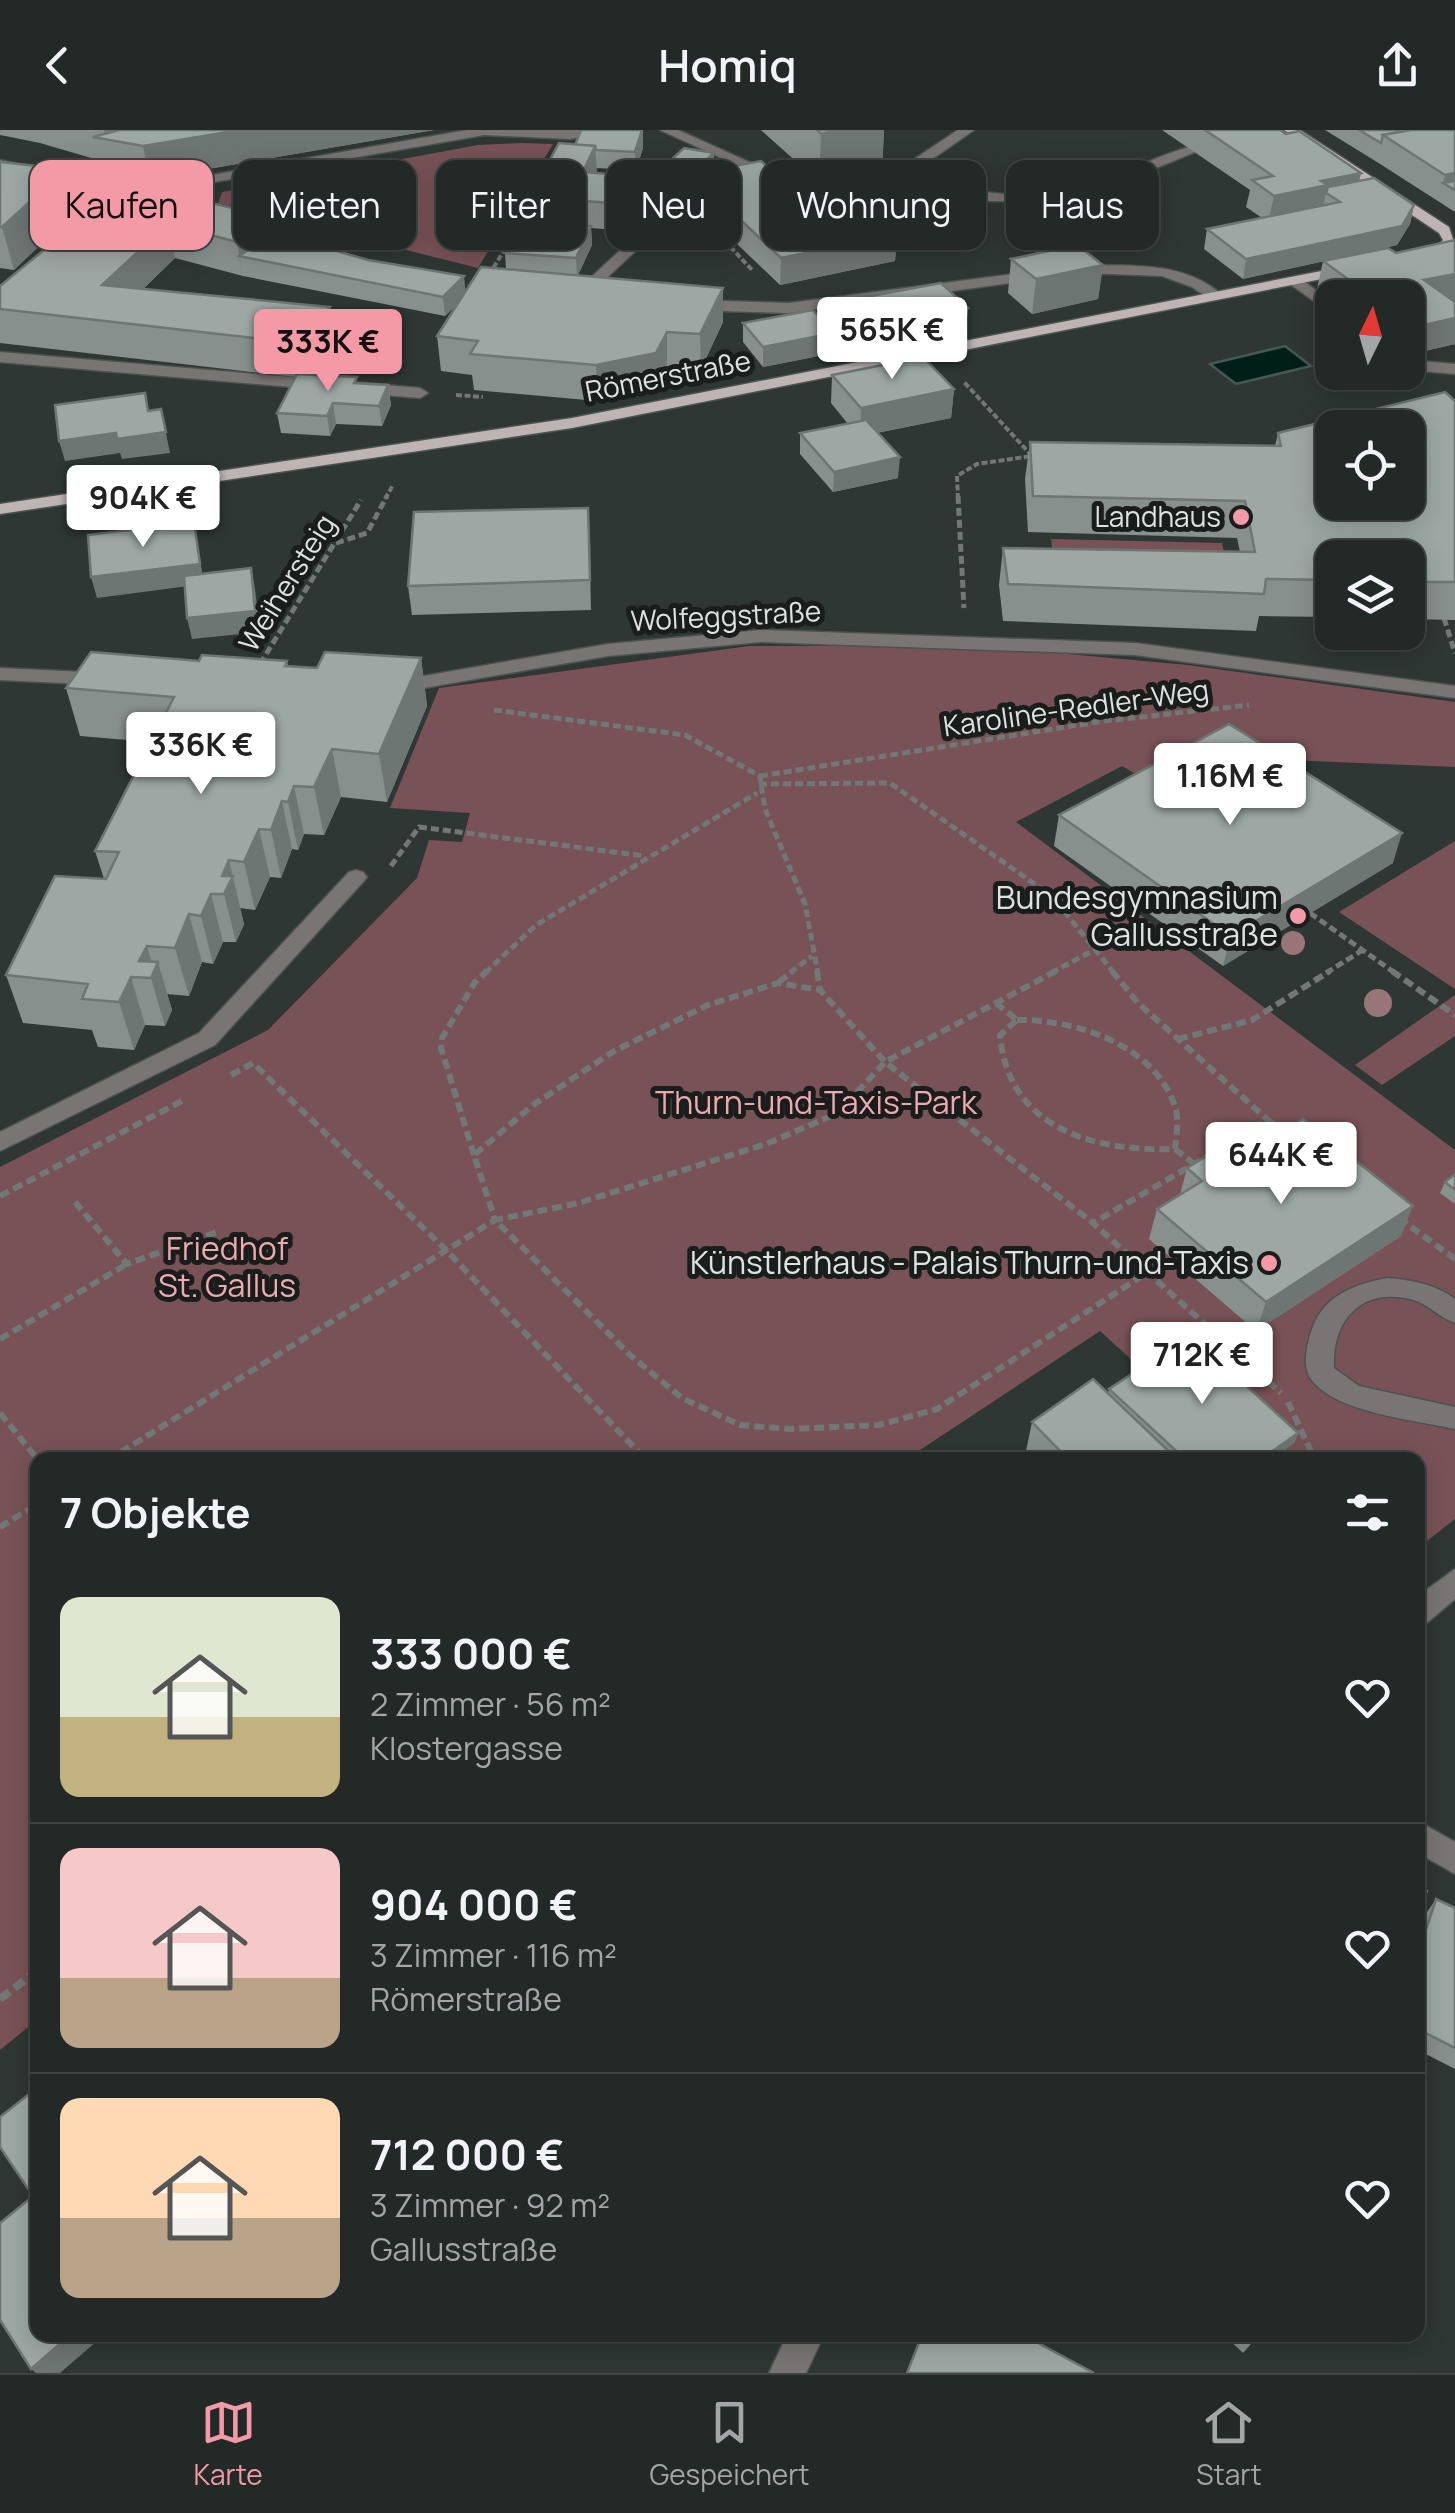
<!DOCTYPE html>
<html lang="de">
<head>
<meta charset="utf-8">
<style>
  :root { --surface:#222927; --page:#2a312f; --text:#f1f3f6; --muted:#a2a6a7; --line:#3f4544; --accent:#f49aa6 }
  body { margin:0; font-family:Manrope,sans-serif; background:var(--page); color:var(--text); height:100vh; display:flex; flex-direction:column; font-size:38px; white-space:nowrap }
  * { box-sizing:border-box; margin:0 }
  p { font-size:32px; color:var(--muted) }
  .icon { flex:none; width:55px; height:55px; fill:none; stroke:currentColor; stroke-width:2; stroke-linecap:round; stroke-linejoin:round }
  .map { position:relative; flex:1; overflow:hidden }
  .panel { position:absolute; left:30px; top:1322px; width:1395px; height:890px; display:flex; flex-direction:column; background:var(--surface); border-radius:20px; box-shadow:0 5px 25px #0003,0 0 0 2px var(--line) }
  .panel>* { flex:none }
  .banner { position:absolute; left:30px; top:30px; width:1395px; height:90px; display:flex; gap:20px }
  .needle { width:65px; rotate:5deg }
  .tools { position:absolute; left:1315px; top:150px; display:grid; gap:20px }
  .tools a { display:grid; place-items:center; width:110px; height:110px; border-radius:20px; background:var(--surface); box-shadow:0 5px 25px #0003,0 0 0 2px var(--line); font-size:50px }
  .price { position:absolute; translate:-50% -85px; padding:0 22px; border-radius:10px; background:#fff; color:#222; font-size:32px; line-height:65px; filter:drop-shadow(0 2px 5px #0008) }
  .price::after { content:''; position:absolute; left:50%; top:60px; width:30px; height:22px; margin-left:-15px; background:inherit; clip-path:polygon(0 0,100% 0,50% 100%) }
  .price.active { background:var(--accent); color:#111 }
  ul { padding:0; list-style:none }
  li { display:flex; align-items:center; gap:30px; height:250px; padding:0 30px }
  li+li { border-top:2px solid var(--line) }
  li span { display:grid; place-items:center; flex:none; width:280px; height:200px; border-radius:20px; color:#555 }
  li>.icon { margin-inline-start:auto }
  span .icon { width:120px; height:120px; fill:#fffc; stroke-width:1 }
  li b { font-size:42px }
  h2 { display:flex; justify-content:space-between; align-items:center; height:120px; padding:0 30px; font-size:42px }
  .tag { padding:0 35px; border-radius:20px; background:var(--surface); box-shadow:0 5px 25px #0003,0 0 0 2px var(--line); font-size:35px; line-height:90px }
  .tag.active { background:var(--accent); color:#111 }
  header { display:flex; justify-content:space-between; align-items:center; height:130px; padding:0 30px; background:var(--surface); font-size:45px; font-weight:600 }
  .menu { display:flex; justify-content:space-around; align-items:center; height:140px; border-top:2px solid var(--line); background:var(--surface); font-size:28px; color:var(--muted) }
  .menu a { display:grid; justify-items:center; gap:5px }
  .menu .active { color:var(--accent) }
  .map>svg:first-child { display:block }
</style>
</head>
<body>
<header><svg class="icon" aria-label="back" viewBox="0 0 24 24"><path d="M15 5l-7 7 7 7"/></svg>Homiq<svg class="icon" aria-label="share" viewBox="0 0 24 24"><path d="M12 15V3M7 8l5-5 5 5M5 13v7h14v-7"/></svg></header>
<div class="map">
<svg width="1455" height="2243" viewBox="0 0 1455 2243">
  <rect width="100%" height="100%" fill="#2e3734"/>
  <g fill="#785256">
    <polygon points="522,13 553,14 478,138 218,73 222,62 478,15"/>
    <polygon points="1051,409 1222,413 1232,456 1056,451"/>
    <polygon points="968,515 1188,535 1455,572 1455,637 1218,627 1159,658 1122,636 1016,692 1455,1020 1455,1389 1418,1418 1418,1330 1271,1330 1146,1243 1100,1201 905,1330 38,1330 37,1890 0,1920 0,1037 268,900 417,748 429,710 462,712 470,683 390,678 439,558 749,516"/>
    <polygon points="1455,711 1455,859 1339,782"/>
    <polygon points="1455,865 1455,906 1382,955 1355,935"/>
  </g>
  <polygon fill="#001f16" stroke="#435a53" stroke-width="2.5" points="1285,216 1311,236 1236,254 1210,234"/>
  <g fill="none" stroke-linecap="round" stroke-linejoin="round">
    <g stroke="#4a5350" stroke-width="3">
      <g id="minor">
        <polygon points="467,0 612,0 570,9 484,5 146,64 159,70 152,74 126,68 80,76 0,70 0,62 80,68 106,63 0,38 0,30 126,60"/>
        <path d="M660,0h18l151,68 63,-24 66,-44h16l-66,46c60,15 123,29 184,9 34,-12 65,-30 101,-39l7,4 -102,42 -43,10 -68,-1 -89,-20 -57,22 41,19v6l-5,1z"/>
        <polygon points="710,37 722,40 582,171 572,171 572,165"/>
        <path d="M1085,135c47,1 102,-4 139,32l-13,3 -19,-13 -30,-11 -77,-3 -296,40 -99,-3 -8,-5 8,-5 99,3z"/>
        <polygon points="1290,148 1300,148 1332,173 1332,184 1290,154"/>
        <polygon points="0,222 420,258 428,263 420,268 0,232"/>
        <polygon points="1408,230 1455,234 1455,244 1408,240"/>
        <polygon points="761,500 1135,513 1455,556 1455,568 1135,525 761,512 608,526 395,563 385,557 395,551 608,514"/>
        <polygon points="0,538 105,543 115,549 105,555 0,550"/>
        <polygon points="356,740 363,742 367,747 363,752 215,915 0,1021 0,1002 199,903 349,742"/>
        <path d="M1387,1148c25,2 48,6 68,21v24c-15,-5 -26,-18 -41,-23 -52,-14 -82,19 -80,68l25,18 96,21v22c-39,-9 -120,-16 -144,-50 -10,-14 -3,-39 2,-53 13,-32 43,-42 74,-48z"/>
        <polygon points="1455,1439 1455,1469 1428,1492 1418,1496 1418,1466"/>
        <polygon points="1418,1691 1455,1712 1455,1744 1418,1723"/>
        <polygon points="787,2205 824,2205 806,2243 769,2243"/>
      </g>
    </g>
    <g stroke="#4a5350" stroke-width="3">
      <g id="major">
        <polygon points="1284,0 1300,0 1449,97 1455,115 1445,125 1416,129 1416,123 1435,119 1443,110 1439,103"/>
        <polygon points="1352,135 1357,136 1357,142 572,298 0,384 0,374 572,288"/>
      </g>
    </g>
    <g stroke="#717876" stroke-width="4" stroke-dasharray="6 2.5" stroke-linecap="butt">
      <polyline points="707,92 753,141"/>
      <polyline points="908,107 943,120"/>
      <polyline points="489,145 524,88"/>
      <polyline points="456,265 483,267"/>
      <polyline points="385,369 393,355"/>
      <polyline points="958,369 957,346 977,334 1032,326 964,252"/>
    </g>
    <g stroke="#717876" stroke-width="5" stroke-dasharray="8 4" stroke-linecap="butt">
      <polyline points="958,366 964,478"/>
      <polyline points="336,413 367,403 387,366"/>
      <polyline points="1444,488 1455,523"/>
      <polyline points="260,534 361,370"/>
      <polyline points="494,580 685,605 760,646 765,679 805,774 818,843"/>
      <polyline points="760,646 1097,592 1249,575"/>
      <polyline points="759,654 890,653 1052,766 1114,843"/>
      <polyline points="391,736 419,697 645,726"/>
      <polyline points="1310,783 1395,843"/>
      <polyline points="485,843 536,795 757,663"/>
      <polyline points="790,843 812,826"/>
      <polyline points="1051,843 1094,820"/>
      <polyline points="1326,843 1363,820"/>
    </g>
    <g stroke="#717876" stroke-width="6" stroke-dasharray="10 5" stroke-linecap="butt">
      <polyline points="817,841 820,860"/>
      <polyline points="1056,841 885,932 838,983 766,1014 579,1073 495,1090 630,1225 682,1268 740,1295 790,1299 879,1295 937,1279 1148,1142"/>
      <polyline points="1112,841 1138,873 1268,990"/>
      <polyline points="1392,841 1455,885"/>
      <polyline points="779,852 793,841"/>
      <polyline points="996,873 1017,890"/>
      <path d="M1017,890c59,-1 141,26 159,90 3,12 0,27 -1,39 -82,3 -167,-21 -175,-114z"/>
      <polyline points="1178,909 1252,890 1330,841"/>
      <polyline points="231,945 253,933 446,1120 646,1330"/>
      <polyline points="1241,1006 1268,990 1289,1006"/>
      <polyline points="1175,1019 1193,1033"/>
      <polyline points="1213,1023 1093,1093 1281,1263"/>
      <polyline points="474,1025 441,918 442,908 475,852 487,841"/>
      <polyline points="0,1066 184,970"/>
      <polyline points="75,1072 127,1134 217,1102"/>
      <polyline points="1399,1088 1455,1129"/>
      <polyline points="0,1209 127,1134"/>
      <polyline points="1288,1272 1315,1330"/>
      <polyline points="0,1283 38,1330"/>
      <polyline points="108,1330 495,1090 474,1025 533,975 614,921 708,875 778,853 820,860 885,932 1093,1093"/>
      <polyline points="0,1397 38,1374"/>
    </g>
    <polyline stroke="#717876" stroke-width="8" stroke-dasharray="12 6" stroke-linecap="butt" points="0,1869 38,1840"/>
    <use href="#minor" fill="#7a7575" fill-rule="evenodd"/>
    <use href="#major" fill="#beb4b5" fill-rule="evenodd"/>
  </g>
  <g fill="#997578">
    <circle cx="1293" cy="813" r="12"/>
    <circle cx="1378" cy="873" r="14"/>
  </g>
  <g fill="#87908d">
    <polygon points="0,0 434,0 150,49 100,40 98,30 40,13 0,5"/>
    <polygon points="643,0 643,18 636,40 596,38 596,43 667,49 668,76 639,102 591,98 592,115 578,145 723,192 701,239 667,237 657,259 598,271 474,260 472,245 441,241 437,206 458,173 445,186 243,146 175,128 143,159 335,212 315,245 358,253 388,255 391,275 382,296 336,294 330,306 281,303 277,283 296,247 0,213 0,156 116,61 274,103 465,162 506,139 505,123 530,75 530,67 575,15"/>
    <polygon points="761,0 884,0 882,40 819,52"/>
    <polygon points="1162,0 1280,0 1361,43 1359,51 1414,75 1410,94 1397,115 1243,149 1204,119 1207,99 1262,88 1246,77 1250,60"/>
    <polygon points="1325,0 1455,0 1455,82 1377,32"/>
    <polygon points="670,31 714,33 705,41 825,88 897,104 895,131 780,155 692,71 692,44 670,40"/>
    <polygon points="0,32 76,81 14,140 0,138"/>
    <polygon points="1396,123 1453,170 1455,214 1408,225 1408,168 1332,168 1332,170 1317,159 1323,131"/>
    <polygon points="1011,129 1103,135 1098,169 1032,184 1008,163"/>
    <polygon points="849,170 968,178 966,198 873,216 848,190"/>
    <polygon points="743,193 834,223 763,237 743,212"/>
    <polygon points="832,245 954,259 951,288 877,303 898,348 833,362 800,324 800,303 848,294 831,273"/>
    <polygon points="1455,271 1455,490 1408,489 1408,428 1332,428 1332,487 1259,486 1256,501 1003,491 999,455 1003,418 1240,422 1237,408 1028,402 1025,349 1030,312 1275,316 1278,303"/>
    <polygon points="588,378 591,480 412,485 408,456"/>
    <polygon points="421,528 427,576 387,672 341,667 324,705 304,704 298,720 292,719 281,748 270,747 255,780 240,778 244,794 236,812 223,812 213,834 202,832 189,866 167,864 172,880 165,896 145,895 134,920 98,917 92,900 23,893 6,845 104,749 95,721 151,612 80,606 66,558 199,531 287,531 288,536 317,538"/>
    <polygon points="1059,685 1393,733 1223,836 1054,716"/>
    <polygon points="1260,1015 1401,1106 1256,1201 1149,1109 1157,1079 1180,1065 1187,1038"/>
    <polygon points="1455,1044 1455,1074 1440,1063 1445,1052"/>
    <polygon points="1109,1259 1298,1303 1294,1313 1271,1330 1035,1330 1026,1321 1032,1292 1108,1264"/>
    <polygon points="1436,1769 1455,1778 1455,1939 1418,1920 1418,1808 1425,1785"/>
    <polygon points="1224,2205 1259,2205 1243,2223"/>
  </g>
  <g fill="#6e7673">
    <polygon points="104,0 434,0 150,49 143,16 107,9"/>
    <polygon points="643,0 643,18 636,40 635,22"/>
    <polygon points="841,0 884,0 882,40 819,52 821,4"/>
    <polygon points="595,16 597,42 583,42"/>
    <polygon points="714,23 714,33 700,46 700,36"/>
    <polygon points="66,39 76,81 14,140 2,97"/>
    <polygon points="1361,43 1355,69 1326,63 1322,82 1268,93 1274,66 1321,51"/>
    <polygon points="1455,43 1455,60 1443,53 1445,45"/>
    <polygon points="667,49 668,76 639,102 638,75"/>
    <polygon points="1414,75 1410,94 1397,115 1243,149 1246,129"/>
    <polygon points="581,79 582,98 573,94"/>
    <polygon points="272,88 278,122 239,126 243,146 237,112"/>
    <polygon points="168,94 175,128 110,190 102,155"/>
    <polygon points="591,96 592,115 577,147 576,128"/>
    <polygon points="897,104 895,131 780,155 781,128"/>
    <polygon points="1103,135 1098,169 1032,184 1036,149"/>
    <polygon points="1455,144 1455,170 1417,178 1424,150"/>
    <polygon points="464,146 466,166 445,186 443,167"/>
    <polygon points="723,158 723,192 701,239 700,204"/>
    <polygon points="330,177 335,212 313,249 307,214"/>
    <polygon points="968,178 966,198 873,216 874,197"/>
    <polygon points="1455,188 1455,214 1408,225 1415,197"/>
    <polygon points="667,202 667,237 657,259 598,271 596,235"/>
    <polygon points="834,203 834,223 763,237 763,217"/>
    <polygon points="388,255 391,275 382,296 379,276"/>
    <polygon points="954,259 951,288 860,306 861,278"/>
    <polygon points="333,273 336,294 330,306 327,286"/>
    <polygon points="161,279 170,323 122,329 120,323 65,331 59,311"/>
    <polygon points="900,327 898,348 833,362 834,342"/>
    <polygon points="588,378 590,407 591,480 590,450"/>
    <polygon points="194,392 204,454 97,468 91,447"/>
    <polygon points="251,438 255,459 260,502 192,509 187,488"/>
    <polygon points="421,528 427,576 387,672 379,624"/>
    <polygon points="332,619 341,667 324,705 314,657"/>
    <polygon points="294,656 304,704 298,720 288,672"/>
    <polygon points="282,671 292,719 281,748 271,700"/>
    <polygon points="259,699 270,747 255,780 244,732"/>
    <polygon points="1402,703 1393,733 1223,836 1231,806"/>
    <polygon points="229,730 244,794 236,812 224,764 222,746"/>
    <polygon points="211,764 223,812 213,834 201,786"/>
    <polygon points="189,784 202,832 189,866 175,818"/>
    <polygon points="147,816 154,841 158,832 172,880 165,896 151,848 139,831"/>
    <polygon points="131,847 145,895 134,920 119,872"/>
    <polygon points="1413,1076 1401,1106 1256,1201 1266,1172"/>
    <polygon points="1298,1303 1294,1313 1271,1330 1260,1330"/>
    <polygon points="70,2205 104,2205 60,2243 36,2243 31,2239"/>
  </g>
  <g fill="#9da8a4" stroke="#6e7673" stroke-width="2.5" fill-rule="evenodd">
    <polygon points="119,0 240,0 143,16 93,7"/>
    <polygon points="581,0 642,0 635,22 596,20 595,16 575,15"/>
    <polygon points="817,0 841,0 821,4"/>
    <polygon points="1205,0 1280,0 1286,4 1299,1 1361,43 1321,51 1328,55 1274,66 1252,50 1273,46"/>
    <polygon points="1359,0 1411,0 1383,5 1381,13"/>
    <polygon points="1411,0 1455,0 1455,43 1445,45 1383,5"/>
    <polygon points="559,13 595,16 583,42 667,49 638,75 530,67"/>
    <polygon points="684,18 714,23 700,36 670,31"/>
    <polygon points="761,31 825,88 868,79 897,104 781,128 692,44"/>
    <polygon points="0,32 66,39 2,97 0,97"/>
    <polygon points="1374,48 1414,75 1402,96 1246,129 1207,99 1340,72 1326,63 1328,57"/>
    <polygon points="1455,51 1455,60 1443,53"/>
    <polygon points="116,61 216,74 272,88 237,112 168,94 102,155 330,177 307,214 0,179 0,156"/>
    <polygon points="530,75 581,79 573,94 591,96 576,128 505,123"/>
    <polygon points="274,103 368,130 464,146 443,167 239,126"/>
    <polygon points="1455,110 1455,144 1424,150 1455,172 1455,188 1415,197 1408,191 1408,168 1374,168 1323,131 1388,118 1396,123"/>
    <polygon points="1077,115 1103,135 1036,149 1011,129"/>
    <polygon points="481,137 723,158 700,204 667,202 656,223 596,235 470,224 478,211 437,206"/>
    <polygon points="941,153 968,178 874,197 849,170"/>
    <polygon points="813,180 834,203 763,217 743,193"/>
    <polygon points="923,227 954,259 861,278 832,245"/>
    <polygon points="297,244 357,247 354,253 388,255 379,276 333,273 327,286 277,283"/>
    <path d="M1445,262l10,9v181h-47v-24h-76v22l-66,-1 -2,15 -256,-10 -5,-36 252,4 -10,-51 -212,-5 -3,-54 251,4 -3,-13zM1332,298h76v74h-76z"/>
    <polygon points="145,263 148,281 161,279 166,302 117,309 116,303 59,311 55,275"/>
    <polygon points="866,290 900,327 834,342 800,303"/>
    <polygon points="588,378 590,450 408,456 414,382"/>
    <polygon points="194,392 200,434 91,447 88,405"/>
    <polygon points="251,438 255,481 187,488 184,446"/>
    <polygon points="91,522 199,531 202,525 287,531 285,536 317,538 325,522 421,528 379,624 332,619 314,657 294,656 288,672 282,671 271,700 259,699 244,732 229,730 222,746 233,746 224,764 211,764 201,786 189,784 175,818 147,816 139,831 158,832 151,848 131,847 119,872 82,869 88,854 6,845 55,746 106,749 119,722 95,721 174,567 66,558"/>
    <polygon points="1229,594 1402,703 1231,806 1059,685"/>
    <polygon points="1303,989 1413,1076 1266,1172 1157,1079 1202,1051 1187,1038 1245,1003 1260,1015"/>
    <polygon points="1455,1044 1455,1060 1445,1052"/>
    <polygon points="1191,1205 1298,1303 1260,1330 1186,1330 1109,1259"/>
    <polygon points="1093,1249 1178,1330 1069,1330 1032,1292"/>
    <polygon points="1418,1753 1427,1761 1418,1774"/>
    <polygon points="1436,1769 1455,1778 1455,1918 1418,1899 1418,1824"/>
    <polygon points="38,1957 38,2205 70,2205 31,2239 0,2190 0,2093 33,2066 0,2017 0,1987"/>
    <polygon points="922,2205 1023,2205 1094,2243 907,2243"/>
  </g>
  <g fill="#f49aa6" stroke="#191d1c" stroke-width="4">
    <circle cx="1241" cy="387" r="10"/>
    <circle cx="1298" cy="786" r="10"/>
    <circle cx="1269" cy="1133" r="10"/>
  </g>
  <g text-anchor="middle" stroke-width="10" stroke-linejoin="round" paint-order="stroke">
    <g font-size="28" fill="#dee3e1" stroke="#191d1c">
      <text transform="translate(668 246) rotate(-11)" y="10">Römerstraße</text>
      <text transform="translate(287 453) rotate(-58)" y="10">Weihersteig</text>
      <text transform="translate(726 486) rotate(-3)" y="10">Wolfeggstraße</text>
      <text transform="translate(1076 578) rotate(-8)" y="10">Karoline-Redler-Weg</text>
    </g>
    <g font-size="28" fill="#dee3e1" stroke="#191d1c" text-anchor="end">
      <text x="1221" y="397">Landhaus</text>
    </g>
    <g font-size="32" fill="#dee3e1" stroke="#191d1c" text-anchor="end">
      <text x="1278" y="779">Bundesgymnasium<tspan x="1278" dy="37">Gallusstraße</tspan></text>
      <text x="1249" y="1144">Künstlerhaus - Palais Thurn-und-Taxis</text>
    </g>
    <g font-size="32" fill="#f0a8b0" stroke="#191d1c">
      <text x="816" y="984">Thurn-und-Taxis-Park</text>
      <text x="227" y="1130">Friedhof<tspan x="227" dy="37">St. Gallus</tspan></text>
    </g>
  </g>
</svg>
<div class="tools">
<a><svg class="needle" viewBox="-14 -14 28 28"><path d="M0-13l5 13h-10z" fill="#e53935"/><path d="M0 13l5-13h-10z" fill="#a2a6a7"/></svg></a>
<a><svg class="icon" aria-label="locate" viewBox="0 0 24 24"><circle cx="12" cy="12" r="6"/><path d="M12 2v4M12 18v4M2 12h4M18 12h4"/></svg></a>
<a><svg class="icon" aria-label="layers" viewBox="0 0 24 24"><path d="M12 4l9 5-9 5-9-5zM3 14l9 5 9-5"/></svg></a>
</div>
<b class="price" style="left:892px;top:252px">565K €</b>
<b class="price active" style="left:328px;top:264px">333K €</b>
<b class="price" style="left:143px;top:420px">904K €</b>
<b class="price" style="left:201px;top:667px">336K €</b>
<b class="price" style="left:1230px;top:698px">1.16M €</b>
<b class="price" style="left:1281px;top:1077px">644K €</b>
<b class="price" style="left:1202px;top:1277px">712K €</b>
<div class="banner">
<a class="tag active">Kaufen</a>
<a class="tag">Mieten</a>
<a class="tag">Filter</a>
<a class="tag">Neu</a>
<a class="tag">Wohnung</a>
<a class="tag">Haus</a>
</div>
<section class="panel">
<h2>7 Objekte<svg class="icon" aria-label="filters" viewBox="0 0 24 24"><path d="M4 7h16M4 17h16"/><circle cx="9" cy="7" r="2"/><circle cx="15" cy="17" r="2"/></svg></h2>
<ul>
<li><span style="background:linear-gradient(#dfe7d0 60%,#c2b280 0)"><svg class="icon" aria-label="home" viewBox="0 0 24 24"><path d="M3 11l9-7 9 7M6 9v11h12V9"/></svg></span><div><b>333 000 €</b><p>2 Zimmer · 56 m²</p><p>Klostergasse</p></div><svg class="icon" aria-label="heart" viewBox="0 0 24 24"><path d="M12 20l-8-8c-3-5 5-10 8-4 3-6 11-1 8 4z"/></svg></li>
<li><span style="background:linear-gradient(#f6c9c9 65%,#b9a48a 0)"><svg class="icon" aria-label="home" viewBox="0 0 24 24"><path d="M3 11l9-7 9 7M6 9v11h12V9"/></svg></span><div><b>904 000 €</b><p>3 Zimmer · 116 m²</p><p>Römerstraße</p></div><svg class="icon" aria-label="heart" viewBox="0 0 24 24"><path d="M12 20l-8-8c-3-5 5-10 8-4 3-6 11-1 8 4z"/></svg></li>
<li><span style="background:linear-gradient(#ffd9b3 60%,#b9a48a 0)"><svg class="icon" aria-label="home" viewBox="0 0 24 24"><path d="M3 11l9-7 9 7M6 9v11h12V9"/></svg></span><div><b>712 000 €</b><p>3 Zimmer · 92 m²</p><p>Gallusstraße</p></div><svg class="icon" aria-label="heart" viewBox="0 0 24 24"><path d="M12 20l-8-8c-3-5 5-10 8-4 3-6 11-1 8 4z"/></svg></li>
</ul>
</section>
</div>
<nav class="menu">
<a class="active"><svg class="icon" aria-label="map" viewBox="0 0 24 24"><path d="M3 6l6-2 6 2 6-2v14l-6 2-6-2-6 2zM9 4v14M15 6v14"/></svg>Karte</a>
<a><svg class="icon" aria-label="saved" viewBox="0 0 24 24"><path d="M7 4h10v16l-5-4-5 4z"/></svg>Gespeichert</a>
<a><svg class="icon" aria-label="home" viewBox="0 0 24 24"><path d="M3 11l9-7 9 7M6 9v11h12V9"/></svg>Start</a>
</nav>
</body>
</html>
